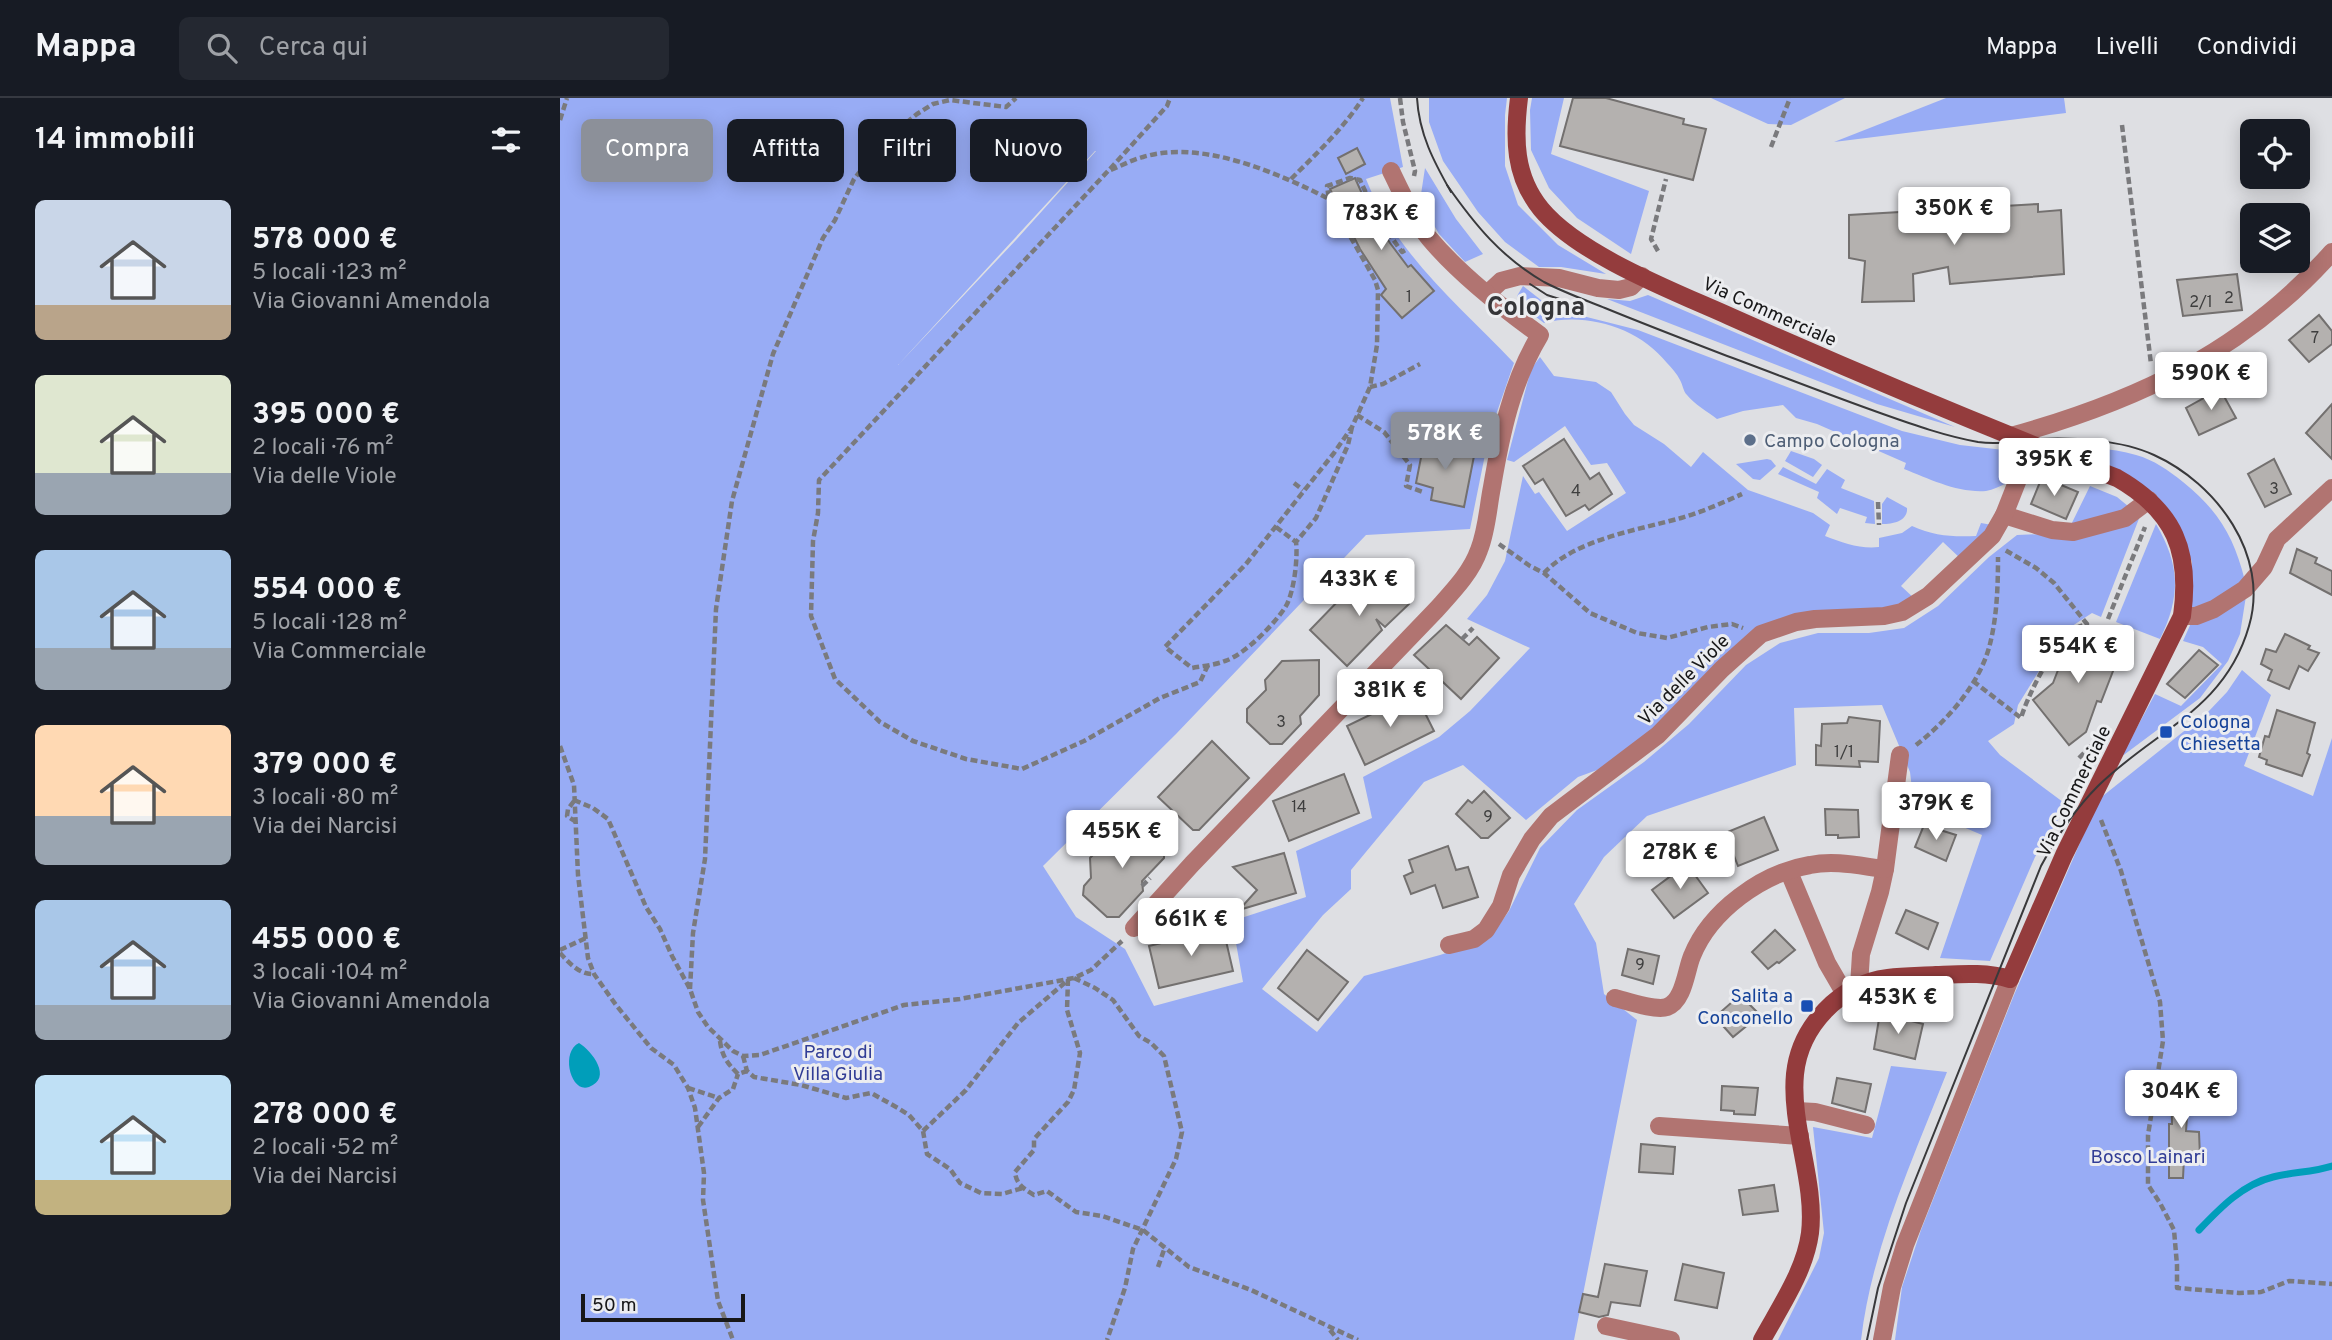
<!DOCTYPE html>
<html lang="it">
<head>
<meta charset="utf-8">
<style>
  :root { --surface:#171b24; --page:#242831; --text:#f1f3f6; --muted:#9ea1a6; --line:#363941; --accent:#8c9099 }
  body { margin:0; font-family:Overpass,sans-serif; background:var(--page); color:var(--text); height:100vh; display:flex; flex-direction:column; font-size:26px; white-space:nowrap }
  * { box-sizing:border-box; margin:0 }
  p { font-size:23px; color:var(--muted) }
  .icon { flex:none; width:38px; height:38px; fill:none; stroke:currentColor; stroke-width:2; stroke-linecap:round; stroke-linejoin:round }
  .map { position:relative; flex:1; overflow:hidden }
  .sheet { display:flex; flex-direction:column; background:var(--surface); width:560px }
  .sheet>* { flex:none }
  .banner { position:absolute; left:21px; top:21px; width:665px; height:63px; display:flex; gap:14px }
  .tools { position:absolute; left:1680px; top:21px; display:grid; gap:14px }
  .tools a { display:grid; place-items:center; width:70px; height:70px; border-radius:10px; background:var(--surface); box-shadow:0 4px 18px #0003; font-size:35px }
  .scale { position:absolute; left:21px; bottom:18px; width:164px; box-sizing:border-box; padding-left:7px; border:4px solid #171718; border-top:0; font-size:19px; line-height:24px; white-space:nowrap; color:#171718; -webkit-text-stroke:5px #ecedf0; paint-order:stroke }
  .price { position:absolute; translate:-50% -60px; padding:0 16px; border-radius:7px; background:#fff; color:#222; font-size:23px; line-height:46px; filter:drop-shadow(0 2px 4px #0008) }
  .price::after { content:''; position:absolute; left:50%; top:42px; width:21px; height:16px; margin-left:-10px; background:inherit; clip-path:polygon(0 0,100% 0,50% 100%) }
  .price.active { background:var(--accent); color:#fff }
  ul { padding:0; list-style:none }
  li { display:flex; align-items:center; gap:21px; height:175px; padding:0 35px }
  li span { display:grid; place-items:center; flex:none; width:196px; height:140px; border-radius:10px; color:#555 }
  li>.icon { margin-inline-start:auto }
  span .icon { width:84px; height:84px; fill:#fffc; stroke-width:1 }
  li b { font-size:30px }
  h2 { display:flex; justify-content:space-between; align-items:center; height:84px; padding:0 35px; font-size:30px }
  .pill { padding:0 24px; border-radius:10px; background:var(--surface); box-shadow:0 4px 18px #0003; font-size:24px; line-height:63px }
  .pill.active { background:var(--accent); color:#fff }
  header { display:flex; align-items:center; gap:42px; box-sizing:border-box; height:98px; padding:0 35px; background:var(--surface); border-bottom:2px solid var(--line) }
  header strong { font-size:33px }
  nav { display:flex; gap:38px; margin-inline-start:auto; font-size:24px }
  .search { width:490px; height:63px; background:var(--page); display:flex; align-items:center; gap:18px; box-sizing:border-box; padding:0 24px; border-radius:10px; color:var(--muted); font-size:26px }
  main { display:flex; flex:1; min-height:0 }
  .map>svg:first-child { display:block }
</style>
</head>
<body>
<header>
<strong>Mappa</strong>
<div class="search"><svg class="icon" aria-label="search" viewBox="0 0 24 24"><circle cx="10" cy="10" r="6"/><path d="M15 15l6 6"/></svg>Cerca qui</div>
<nav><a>Mappa</a><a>Livelli</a><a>Condividi</a></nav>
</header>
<main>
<section class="sheet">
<h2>14 immobili<svg class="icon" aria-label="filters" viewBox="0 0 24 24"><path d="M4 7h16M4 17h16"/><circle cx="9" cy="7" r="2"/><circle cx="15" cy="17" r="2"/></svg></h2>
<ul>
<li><span style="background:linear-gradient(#c9d6e8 75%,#b9a48a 0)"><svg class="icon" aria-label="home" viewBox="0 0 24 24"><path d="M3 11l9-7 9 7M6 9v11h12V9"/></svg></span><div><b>578 000 €</b><p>5 locali · 123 m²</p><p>Via Giovanni Amendola</p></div></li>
<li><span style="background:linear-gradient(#dfe7d0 70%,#9aa5b1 0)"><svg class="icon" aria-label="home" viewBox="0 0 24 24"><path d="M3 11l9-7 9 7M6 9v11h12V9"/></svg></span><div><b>395 000 €</b><p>2 locali · 76 m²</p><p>Via delle Viole</p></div></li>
<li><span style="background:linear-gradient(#a9c7e8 70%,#9aa5b1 0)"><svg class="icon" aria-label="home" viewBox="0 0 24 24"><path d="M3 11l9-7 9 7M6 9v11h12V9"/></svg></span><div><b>554 000 €</b><p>5 locali · 128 m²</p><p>Via Commerciale</p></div></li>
<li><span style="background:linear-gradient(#ffd9b3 65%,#9aa5b1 0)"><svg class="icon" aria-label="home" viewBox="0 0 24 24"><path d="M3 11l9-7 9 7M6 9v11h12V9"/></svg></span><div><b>379 000 €</b><p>3 locali · 80 m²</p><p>Via dei Narcisi</p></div></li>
<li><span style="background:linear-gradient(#a9c7e8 75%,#9aa5b1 0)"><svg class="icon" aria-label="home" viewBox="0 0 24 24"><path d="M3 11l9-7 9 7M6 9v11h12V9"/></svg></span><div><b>455 000 €</b><p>3 locali · 104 m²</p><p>Via Giovanni Amendola</p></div></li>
<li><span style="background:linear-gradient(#bfe0f5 75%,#c2b280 0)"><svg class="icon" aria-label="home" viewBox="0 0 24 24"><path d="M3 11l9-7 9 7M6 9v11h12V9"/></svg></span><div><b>278 000 €</b><p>2 locali · 52 m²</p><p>Via dei Narcisi</p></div></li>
</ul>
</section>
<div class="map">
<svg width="1772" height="1242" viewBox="0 0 1772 1242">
  <rect width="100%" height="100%" fill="#dedfe3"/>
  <g fill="#98acf5" fill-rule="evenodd">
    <path d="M0,0h830l13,69 -37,12c29,74 94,127 148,184l-25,72 -19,94 -104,6 -190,199 -133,132 33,51 49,32 29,57 89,-24 -11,-61 74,-24 -10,-46 76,-33 -9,-41 76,-40 31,-26 60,-63 -63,-29 20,-24 18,-34 18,-85 12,18 4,-2 28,39 59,-38 -19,-30 -16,2 -26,-39 -51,36 -7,-2 24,-91 9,-12 14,19 42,6 15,10 14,22 9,11 30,19 27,23 12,-15 45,38 65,23 17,12 -5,11c18,7 35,13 54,11v-9l23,-5 10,-7c22,10 40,11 64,10l5,-13 11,2 -31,34 -18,-17 -42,44 15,14 -13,7 -119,12 -176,147 -30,11 -52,43 -63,-55 -39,17 -73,88v19l-28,26 -61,74 55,43 47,-56 76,-21 49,-16 20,-28 31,-63 37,-38 67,-48 45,-38 57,-59 34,-22 38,-10h51l35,-5 34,-22 51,-49 28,-22 50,-2 23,-47 27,11 23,19 -39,101 -9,-4 -29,19 -45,73 -4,19 -26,17 12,14 67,50 -32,52 -45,104 -50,-3 42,-123 -68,-29 -4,-34 -28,-67 -88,3 2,57 -149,51 -43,41 -30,47 22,39 8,51 33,26 -63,320h-1014zM536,53l-80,89 -118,125 197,-214z"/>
    <polygon points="869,0 947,0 945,17 945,68 958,107 998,147 1046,176 1001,169 979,169 945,144 918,114 883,63 869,24"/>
    <polygon points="972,0 1004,0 991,56 1089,93 1071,156 1017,120 989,90 971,52 970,12"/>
    <polygon points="1151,0 1285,0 1231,27 1208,26"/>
    <polygon points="1386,0 1504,0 1506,15 1274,44"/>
    <polygon points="865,70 896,121 923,156 905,164 879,136 860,103"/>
    <path d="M963,188l18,14 26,12 71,18 264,101 58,14 44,5 6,15 -3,18c-7,3 -14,7 -21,8 -29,2 -56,-12 -82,-22l2,-6 -89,-39 -21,-6 -13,-13 -40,6 -26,8c-9,-7 -23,-15 -30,-24 -4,-4 -4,-10 -7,-15 -3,-6 -8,-12 -13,-17 -28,-35 -80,-51 -123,-40l-24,-18 -3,-9z"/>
    <polygon points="1088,197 1395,329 1317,306 1047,201 1070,203"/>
    <path d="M1495,348c26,2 56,1 81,9 18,5 32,15 47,27 36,29 51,55 62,99l-33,23 -21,5 1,-47 -10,-29 -16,-27 -20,-17z"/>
    <polygon points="1231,353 1254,361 1262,367 1253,379 1225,363"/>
    <polygon points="1207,361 1211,362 1216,368 1200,382 1193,381 1176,366"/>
    <polygon points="1223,369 1256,386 1267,371 1285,382 1281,390 1314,403 1315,426 1305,425 1307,419 1280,410 1277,416 1257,400 1259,394 1218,376"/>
    <path d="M1327,399l20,11c1,13 -14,16 -25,16v-20z"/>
    <path d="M1596,426c24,41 25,72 4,115l-44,-17z"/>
    <polygon points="1686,498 1680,536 1668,563 1640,600 1561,659 1595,596 1621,608 1662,566 1643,549 1623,543 1631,525"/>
    <polygon points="1682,572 1711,597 1684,668 1753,698 1772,640 1772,1242 1335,1242 1342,1189 1361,1132 1454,897 1539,701 1648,614 1667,594"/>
    <path d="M1331,968l56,6c-34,87 -75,175 -86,268h-83l41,-82 5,-25 -11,-106 59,11z"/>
  </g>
  <path fill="#009eba" d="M19,945c13,8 34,35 10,44 -18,7 -29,-35 -10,-44z"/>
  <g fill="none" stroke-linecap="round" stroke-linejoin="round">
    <path stroke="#009eba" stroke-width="7" d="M1639,1132c21,-22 44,-46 74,-53 20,-5 40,-5 59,-11"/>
  </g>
  <g fill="#b4b1af" stroke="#73706f" stroke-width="2">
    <polygon points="1013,0 1046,0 1124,21 1123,26 1146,31 1133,82 1000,48"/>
    <polygon points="797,50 805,66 786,76 778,60"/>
    <polygon points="795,80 811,116 830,145 848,169 851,167 874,193 842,220 821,197 826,191 800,151 770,91"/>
    <polygon points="1478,106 1478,114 1501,112 1504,176 1390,186 1388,169 1353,176 1354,203 1302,204 1305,163 1289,160 1289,117"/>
    <polygon points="1677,176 1682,212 1623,218 1617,182"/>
    <polygon points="1759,217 1772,233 1772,246 1749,264 1729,242"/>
    <polygon points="1660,291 1676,320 1639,337 1626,310"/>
    <polygon points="1772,306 1772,361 1746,335"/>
    <polygon points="865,339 888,344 886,351 914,358 904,409 871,402 873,390 856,385"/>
    <polygon points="1004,341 1030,381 1039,375 1052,396 1029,412 1025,407 1006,418 983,381 975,386 963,368"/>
    <polygon points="1714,361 1731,396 1705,409 1688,376"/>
    <polygon points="1482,379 1518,394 1506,421 1471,406"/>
    <polygon points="1737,451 1757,460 1755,465 1772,473 1772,497 1730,475"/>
    <polygon points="819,475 849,506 825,529 816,521 822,532 787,568 750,532 782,499 780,497 795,484 803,491"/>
    <polygon points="886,527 909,547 917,539 939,560 901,601 854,557"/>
    <polygon points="1526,534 1551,544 1548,550 1560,555 1541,604 1537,603 1526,634 1509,647 1473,602 1493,585 1512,536 1523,541"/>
    <polygon points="1725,536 1750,548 1748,551 1759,555 1748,573 1739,568 1729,591 1708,582 1712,572 1701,566 1706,551 1716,554"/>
    <polygon points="1639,552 1658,567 1625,600 1607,586"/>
    <polygon points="759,562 759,597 740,618 741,626 722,646 710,646 687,624 687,611 706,592 705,582 722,563"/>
    <polygon points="855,595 874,633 805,667 787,628"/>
    <polygon points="1717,612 1755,625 1747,655 1750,657 1742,678 1706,666 1707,662 1699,659 1705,638 1709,639"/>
    <polygon points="1289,619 1320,623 1318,664 1299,663 1300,669 1256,667 1256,647 1261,648 1262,626 1287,625"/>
    <polygon points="652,643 689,680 639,732 633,732 598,699"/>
    <polygon points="784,676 799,715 729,743 713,703"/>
    <polygon points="924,693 950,720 928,740 921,740 896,716 908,702 912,705"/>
    <polygon points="1265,711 1298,712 1299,739 1278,740 1278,737 1266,737"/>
    <polygon points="1204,719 1218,752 1178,768 1165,735"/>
    <polygon points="570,726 577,726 604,749 604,760 582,783 583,793 559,819 547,819 523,797 524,788 531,780 530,760 551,738 560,738"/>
    <polygon points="1364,727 1396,737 1386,763 1355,749"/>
    <polygon points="888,748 896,772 908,769 918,799 883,810 875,787 851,796 844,778 853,774 849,762"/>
    <polygon points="724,755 736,795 679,812 697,792 673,769"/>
    <polygon points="1127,766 1148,795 1114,820 1092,792"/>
    <polygon points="1346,812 1378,825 1368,851 1336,835"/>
    <polygon points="663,830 673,873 599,890 589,848"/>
    <polygon points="1215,832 1235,852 1219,865 1217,864 1208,871 1192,854"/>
    <polygon points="1068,851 1099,858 1093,886 1062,877"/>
    <polygon points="747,852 788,884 758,922 718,890"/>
    <polygon points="1180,897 1200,917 1173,939 1155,919"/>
    <polygon points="1320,915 1363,926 1355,961 1314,951"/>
    <polygon points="1277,980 1311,986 1305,1014 1272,1005"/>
    <polygon points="1630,980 1626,1033 1639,1034 1640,1059 1624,1060 1623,1080 1609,1080 1609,1026 1612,1026 1611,981"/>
    <polygon points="1162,988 1198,990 1195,1017 1174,1016 1174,1013 1161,1012"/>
    <polygon points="1081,1046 1115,1049 1113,1076 1079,1074"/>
    <polygon points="1214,1087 1218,1113 1183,1117 1179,1092"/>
    <polygon points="1045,1166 1087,1173 1080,1208 1051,1204 1048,1217 1039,1219 1019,1214 1023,1196 1038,1199"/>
    <polygon points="1123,1166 1164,1175 1157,1210 1115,1202"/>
  </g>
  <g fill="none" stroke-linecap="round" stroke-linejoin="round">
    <g stroke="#7a7a7d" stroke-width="4.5" stroke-dasharray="7 3.5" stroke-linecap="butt">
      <polyline points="840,0 843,24 855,73 854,78"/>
      <polyline points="0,22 7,0"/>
      <polyline points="1562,27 1591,266"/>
      <polyline points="1211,49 1230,0"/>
      <polyline points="550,71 607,8 610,0"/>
      <path d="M731,81c26,-26 52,-50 72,-81"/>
      <polyline points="1098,153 1091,141 1106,81"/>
      <polyline points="810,289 823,286 860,266"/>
      <polyline points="797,317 824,334 850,367 846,388 863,394"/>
      <path d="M792,329l-4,18 -32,73 -20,24c2,16 -2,50 -10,64 -11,18 -42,49 -61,55 -10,4 -22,5 -33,7l-27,-21 81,-83 88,-111 18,-26 18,-40 7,-42 1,-55 -3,-10 -46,-81 -2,-13 23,-8 10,2c12,27 25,49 42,72l5,-3"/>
      <polyline points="734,385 743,392"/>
      <polyline points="1318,404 1319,427"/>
      <polyline points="716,429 736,444"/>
      <polyline points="939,446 970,468 984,475 1030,515 1077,535 1107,540 1148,529 1172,526 1183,530"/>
      <path d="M984,475c32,-34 94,-43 137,-55 21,-6 41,-15 61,-24"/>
      <polyline points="1548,521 1585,429"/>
      <polyline points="902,541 913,530"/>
      <path d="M648,567l-8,17 -40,16 -76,43 -62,28 -56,-10 -53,-18 -33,-19 -45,-43 -24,-63 2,-75 5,-28 1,-33 289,-309c11,-4 23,-11 35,-14 58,-18 135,16 186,42"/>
      <path d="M1413,583l48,37c6,-21 28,-63 42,-80 6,-8 15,-11 24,-14l-33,-41 -18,-15 -31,-18"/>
      <path d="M1356,647c31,-24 64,-61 74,-101 7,-28 8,-58 8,-87"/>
      <polyline points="0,648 14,687 18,777 28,860 34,876 56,907 91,950 114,967 128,990 135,1010 144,1075 143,1102 158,1203 173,1242"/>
      <polyline points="1519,660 1538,641"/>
      <polyline points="14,702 33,710 48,721 86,809 100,831 112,858 130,891 138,914 148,929 173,953 183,958 200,957 344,907 400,901 514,880 531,872 562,843"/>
      <polyline points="14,703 8,711 7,718 16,724"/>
      <polyline points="1541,722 1561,773 1600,904 1603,943 1588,1037 1588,1087 1600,1105 1614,1132 1617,1167 1617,1190 1679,1195 1701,1194 1729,1183 1772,1186"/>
      <polyline points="582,788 590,780"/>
      <polyline points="0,852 26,840"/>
      <path d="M0,855c9,10 20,22 34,21"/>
      <polyline points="514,880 535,890 553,902 579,938 591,945 604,958 622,1034 616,1061 573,1151 565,1190 547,1242"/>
      <path d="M508,881l-1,31 13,43 -6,37 -6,12 -34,37v11l-19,22c1,12 9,17 19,23l13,-4 29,21 26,4 41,14 46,37 62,23 107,50"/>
      <polyline points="130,891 133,835 145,761 156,511 172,403 213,256 263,140 275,122 294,81 324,43 357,16 373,6 390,2 446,9 456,0"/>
      <path d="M160,943c2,15 7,22 18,33l9,-3"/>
      <polyline points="183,958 187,973 194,979 241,987 286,1000 311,995 338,1010 349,1017 363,1033 367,1056 390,1071 400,1085 421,1095 442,1096 463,1090"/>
      <polyline points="128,990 159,1000"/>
      <polyline points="138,1029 159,1000 173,991 178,976"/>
      <polyline points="363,1033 406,992 458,925 508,882"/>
      <polyline points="598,1169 605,1149"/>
      <polyline points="770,1232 778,1242"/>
    </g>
    <g stroke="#b17471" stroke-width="18">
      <polyline points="927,196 941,183 960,178 999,180 1038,190 1059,192 1071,189 1082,178"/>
      <path d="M1451,338c126,-35 232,-84 321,-184"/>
      <polyline points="1444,417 1492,432 1513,434 1565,420 1589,402"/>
      <polyline points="1622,518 1636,518 1654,511 1685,491 1704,469 1717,441 1772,390"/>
      <polyline points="1229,774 1267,865 1285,896"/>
      <path d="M574,830l58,-64 244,-254c16,-18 35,-37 43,-60 8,-20 9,-43 13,-63 9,-53 20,-106 48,-152 -39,-28 -80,-60 -111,-97 -16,-20 -27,-44 -38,-67"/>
      <polyline points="889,847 914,841 926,832 941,808 951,777 972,741 991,718 1098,637 1162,571 1201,536 1236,524 1255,521 1324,518 1342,514 1368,498 1432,438 1444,417 1472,346"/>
      <polyline points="1299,888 1301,856 1320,794 1325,771 1340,657"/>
      <path d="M1055,900c12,3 41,13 52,9 17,-6 19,-37 25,-51 18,-45 70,-83 118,-91 25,-5 50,1 75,4"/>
      <polyline points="1237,1013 1255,1014 1306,1027"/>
      <polyline points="1099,1028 1240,1038"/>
      <polyline points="1046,1228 1111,1242"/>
      <polyline points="1322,1242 1332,1189 1345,1147 1450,881"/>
    </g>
    <path stroke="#943c3d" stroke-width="18" d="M959,0c-5,40 -5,78 22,111 38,46 132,82 188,107 128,57 257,111 388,162 58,33 74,74 65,138l-118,239 -54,124c-24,-7 -49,-5 -74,-4 -16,1 -32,1 -48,3 -48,6 -88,48 -93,96 -5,52 21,107 15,159 -5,38 -30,74 -48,107"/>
    <g stroke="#39393b" stroke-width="2">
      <path d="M857,0c2,36 17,64 34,94"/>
      <path d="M887,87c28,40 54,72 97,97 19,10 41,18 61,26 39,16 78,31 117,46 54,20 107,41 161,60 31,11 62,22 95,28 20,3 39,-1 59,-3 36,-2 85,1 117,16 62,28 116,100 95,171 -24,84 -94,104 -151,160 -23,23 -42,52 -57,80l-135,337 -28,85 -11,52"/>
      <polyline points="970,186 987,197 1018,207"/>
    </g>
  </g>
  <circle fill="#5c6f8a" stroke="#ecedf0" stroke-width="2.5" cx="1190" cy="342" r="7"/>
  <g fill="#1a4fb4" stroke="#ecedf0" stroke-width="2.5">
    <rect x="1599" y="627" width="14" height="14" rx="3.5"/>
    <rect x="1240" y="901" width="14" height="14" rx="3.5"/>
  </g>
  <g text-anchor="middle" stroke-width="6" stroke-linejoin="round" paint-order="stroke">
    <g font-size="16" fill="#3e3e3e">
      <text x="849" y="204">1</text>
      <text x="1669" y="205">2</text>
      <text x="1641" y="209">2/1</text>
      <text x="1755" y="245">7</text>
      <text x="1714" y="396">3</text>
      <text x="1016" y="398">4</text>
      <text x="721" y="629">3</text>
      <text x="1284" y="659">1/1</text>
      <text x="739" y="714">14</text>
      <text x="928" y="724">9</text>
      <text x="1080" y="872">9</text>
    </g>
    <g font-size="19" fill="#171718" stroke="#ecedf0">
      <text transform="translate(1210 213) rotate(24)" y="7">Via Commerciale</text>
      <text transform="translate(1123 581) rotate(-45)" y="7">Via delle Viole</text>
      <text transform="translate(1513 693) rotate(-64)" y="7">Via Commerciale</text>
    </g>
    <g font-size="19" fill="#4e5e75" stroke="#ecedf0" text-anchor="start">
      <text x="1204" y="349">Campo Cologna</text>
    </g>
    <g font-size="19" fill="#164399" stroke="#ecedf0" text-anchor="start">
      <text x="1620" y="630">Cologna<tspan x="1620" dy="22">Chiesetta</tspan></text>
      <text x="1233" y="904" text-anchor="end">Salita a<tspan x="1233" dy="22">Conconello</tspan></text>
    </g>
    <g font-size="19" fill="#313d96" stroke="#ecedf0">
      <text x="278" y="960">Parco di<tspan x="278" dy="22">Villa Giulia</tspan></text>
      <text x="1588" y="1065">Bosco Lainari</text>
    </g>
    <g font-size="26" font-weight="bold" fill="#353538" stroke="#ecedf0">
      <text x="976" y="217">Cologna</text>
    </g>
  </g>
</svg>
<div class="tools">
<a><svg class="icon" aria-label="locate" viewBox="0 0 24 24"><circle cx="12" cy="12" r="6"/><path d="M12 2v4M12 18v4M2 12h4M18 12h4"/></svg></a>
<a><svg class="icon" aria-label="layers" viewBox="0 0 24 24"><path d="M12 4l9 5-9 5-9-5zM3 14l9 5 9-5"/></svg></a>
</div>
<div class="scale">50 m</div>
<b class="price" style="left:1394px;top:149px">350K €</b>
<b class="price" style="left:821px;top:154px">783K €</b>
<b class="price" style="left:1651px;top:314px">590K €</b>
<b class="price active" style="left:885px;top:374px">578K €</b>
<b class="price" style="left:1494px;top:400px">395K €</b>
<b class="price" style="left:799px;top:520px">433K €</b>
<b class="price" style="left:1518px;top:587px">554K €</b>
<b class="price" style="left:830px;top:631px">381K €</b>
<b class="price" style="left:1376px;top:744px">379K €</b>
<b class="price" style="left:562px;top:772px">455K €</b>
<b class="price" style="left:1120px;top:793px">278K €</b>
<b class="price" style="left:631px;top:860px">661K €</b>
<b class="price" style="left:1338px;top:938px">453K €</b>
<b class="price" style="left:1621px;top:1032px">304K €</b>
<div class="banner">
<a class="pill active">Compra</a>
<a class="pill">Affitta</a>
<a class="pill">Filtri</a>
<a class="pill">Nuovo</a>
</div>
</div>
</main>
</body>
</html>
